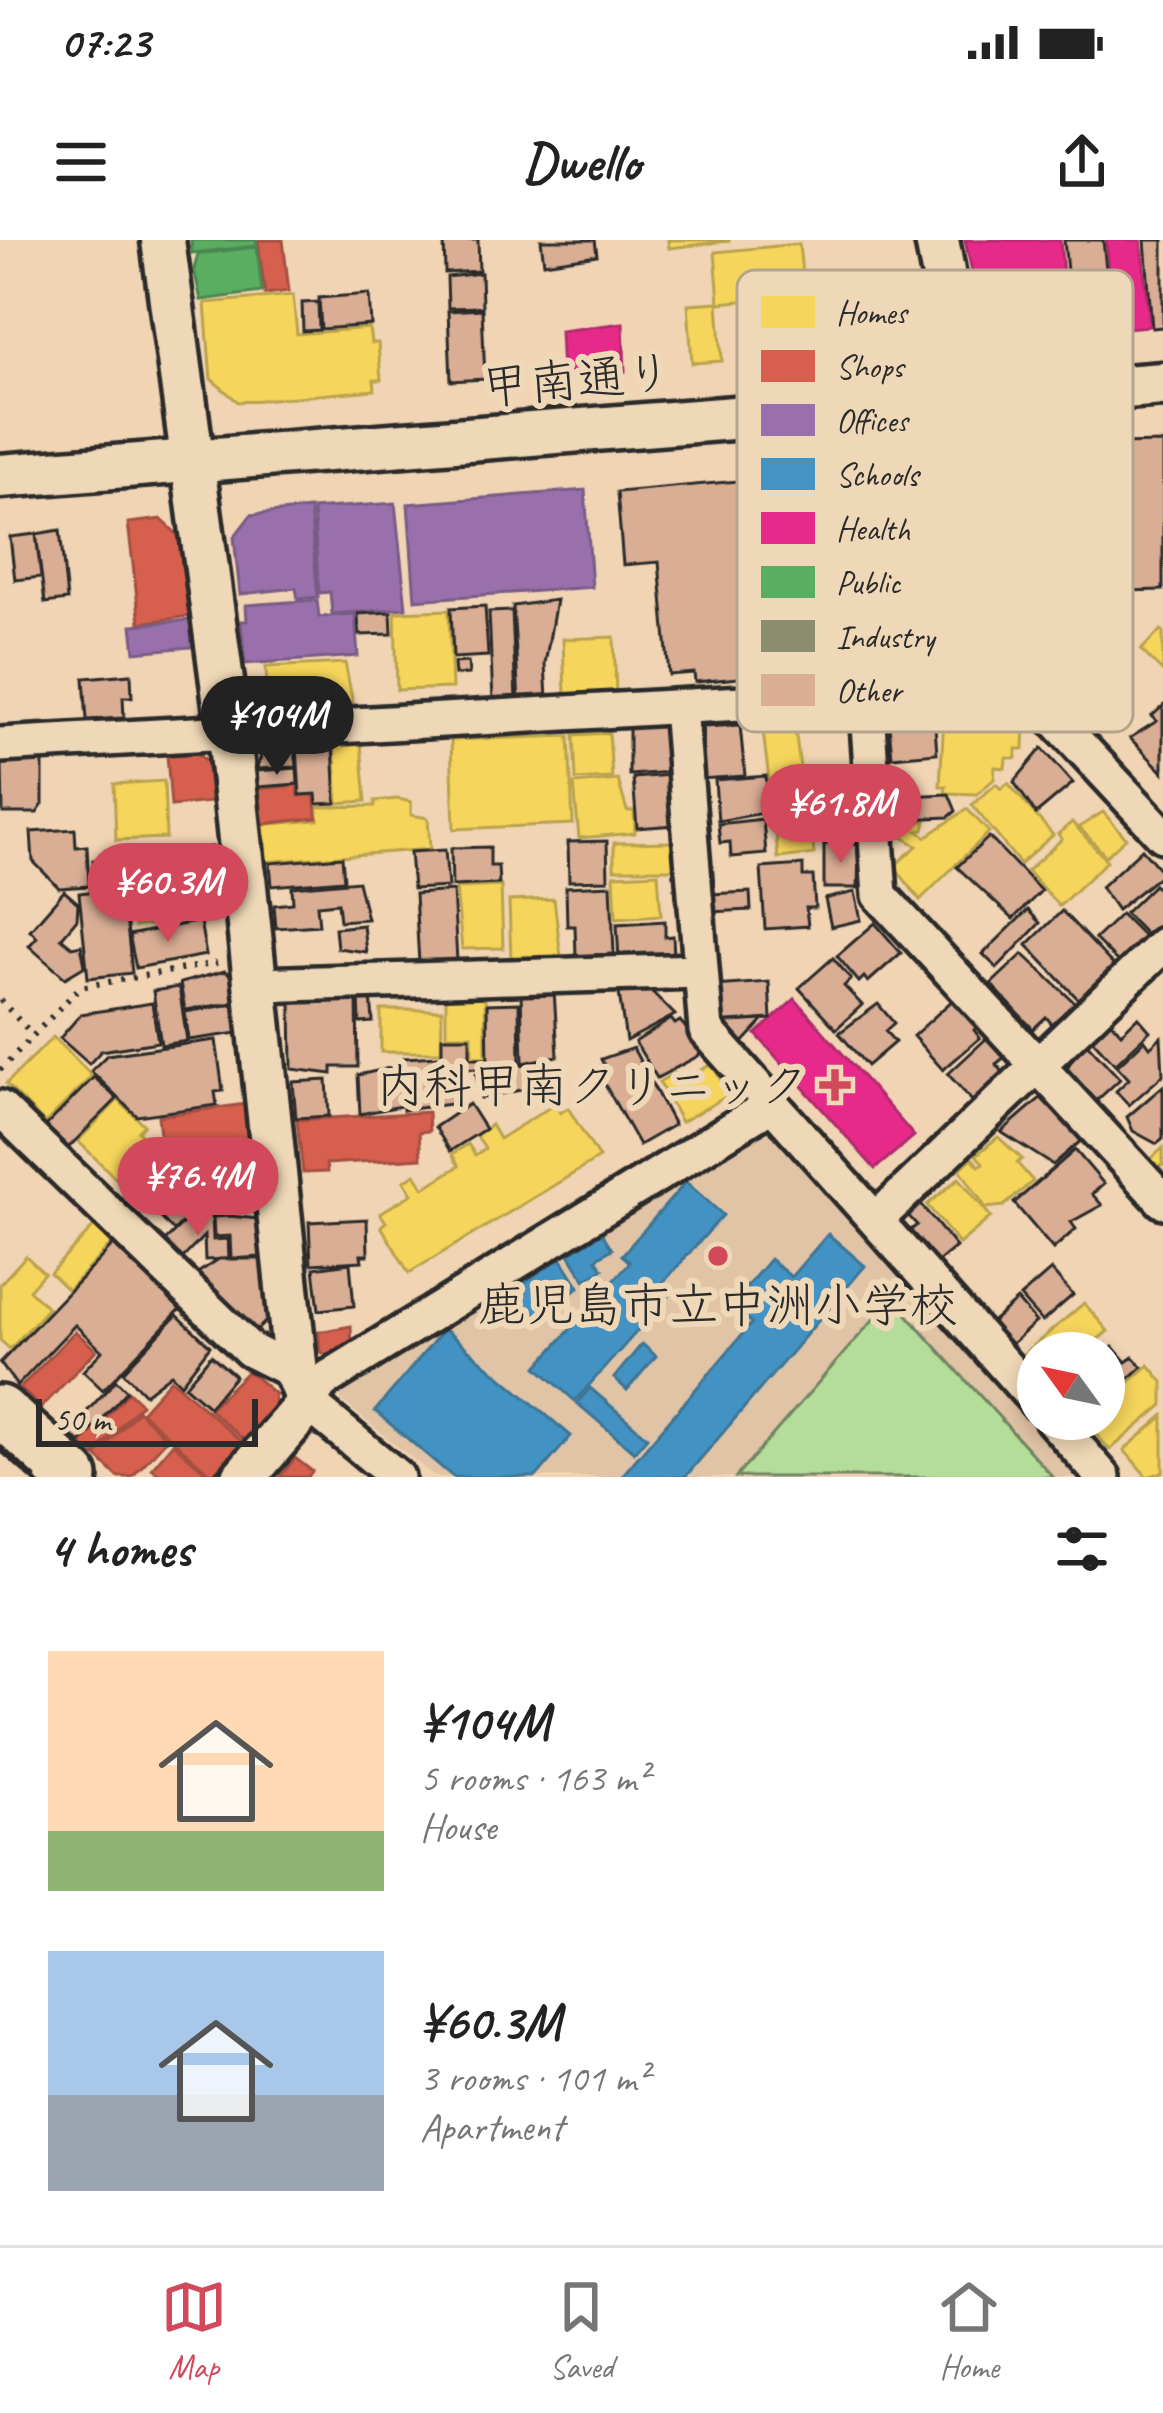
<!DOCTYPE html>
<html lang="en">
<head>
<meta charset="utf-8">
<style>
  :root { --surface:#fff; --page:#f6f6f6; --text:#222; --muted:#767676; --line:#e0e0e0; --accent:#d1495b }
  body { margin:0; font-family:Caveat,"Klee One",sans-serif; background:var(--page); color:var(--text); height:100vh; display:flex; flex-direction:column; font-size:45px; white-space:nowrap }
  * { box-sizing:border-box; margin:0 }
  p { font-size:39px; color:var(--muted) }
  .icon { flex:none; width:66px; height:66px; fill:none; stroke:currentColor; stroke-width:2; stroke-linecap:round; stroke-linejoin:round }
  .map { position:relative; height:1237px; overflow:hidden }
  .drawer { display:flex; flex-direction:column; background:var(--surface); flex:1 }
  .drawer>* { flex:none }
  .needle { width:78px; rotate:303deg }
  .buttons { position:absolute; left:1017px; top:1092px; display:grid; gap:24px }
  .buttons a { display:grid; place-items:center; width:108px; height:108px; border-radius:50%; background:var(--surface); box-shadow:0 6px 18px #0003; font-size:60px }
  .scale { position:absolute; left:36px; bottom:30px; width:222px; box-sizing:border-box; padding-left:12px; border:6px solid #2b2b2b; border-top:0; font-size:33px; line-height:42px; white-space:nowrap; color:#2b2b2b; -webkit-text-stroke:9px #efd8b7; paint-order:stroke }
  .price { position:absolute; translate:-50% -102px; padding:0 27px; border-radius:42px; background:var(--accent); color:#fff; font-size:39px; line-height:78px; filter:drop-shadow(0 3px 6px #0008) }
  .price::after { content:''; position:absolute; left:50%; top:72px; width:36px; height:27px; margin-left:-18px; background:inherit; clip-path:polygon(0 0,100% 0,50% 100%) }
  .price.current { background:#222; color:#fff }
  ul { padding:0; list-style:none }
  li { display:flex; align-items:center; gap:36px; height:300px; padding:0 48px }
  li span { display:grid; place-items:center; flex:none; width:336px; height:240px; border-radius:0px; color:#555 }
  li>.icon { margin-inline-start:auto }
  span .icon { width:144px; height:144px; fill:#fffc; stroke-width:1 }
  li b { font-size:51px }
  h2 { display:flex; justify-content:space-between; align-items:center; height:144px; padding:0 48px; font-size:51px }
  .status { display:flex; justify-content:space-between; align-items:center; height:84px; padding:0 60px; background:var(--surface); direction:ltr }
  .status svg { height:33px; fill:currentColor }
  header { display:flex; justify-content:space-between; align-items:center; height:156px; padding:0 48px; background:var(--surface); font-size:54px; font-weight:600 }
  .tab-bar { display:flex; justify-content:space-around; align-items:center; height:168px; border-top:3px solid var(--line); background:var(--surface); font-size:33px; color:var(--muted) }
  .tab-bar a { display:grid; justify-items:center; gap:6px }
  .tab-bar .current { color:var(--accent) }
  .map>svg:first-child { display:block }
</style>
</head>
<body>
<div class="status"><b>07:23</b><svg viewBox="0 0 49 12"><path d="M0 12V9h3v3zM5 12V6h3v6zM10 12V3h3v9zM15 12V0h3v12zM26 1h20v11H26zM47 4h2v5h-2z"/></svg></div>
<header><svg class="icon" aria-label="menu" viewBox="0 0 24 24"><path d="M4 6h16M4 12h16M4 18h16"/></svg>Dwello<svg class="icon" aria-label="share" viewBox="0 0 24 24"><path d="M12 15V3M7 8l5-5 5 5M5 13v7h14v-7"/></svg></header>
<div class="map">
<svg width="1163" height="1237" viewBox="0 0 1163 1237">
  <rect width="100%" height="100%" fill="#f0d4b4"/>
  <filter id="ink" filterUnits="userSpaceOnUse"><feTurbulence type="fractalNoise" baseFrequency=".00833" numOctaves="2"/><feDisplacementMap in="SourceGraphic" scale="24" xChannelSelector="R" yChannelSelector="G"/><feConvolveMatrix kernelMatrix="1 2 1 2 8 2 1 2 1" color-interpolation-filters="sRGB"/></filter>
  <g filter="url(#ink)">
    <polygon fill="#e1c3a6" points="765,887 1083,1237 435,1237 341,1160 342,1145"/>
    <polygon fill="#b4dd99" stroke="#708462" stroke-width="3" points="892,1058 1053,1237 736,1237"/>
    <g fill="#f6d55c" stroke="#b9a24d" stroke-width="3">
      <polygon points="668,0 729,0 729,1 669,8"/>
      <polygon points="799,4 804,55 719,63 715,12"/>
      <polygon points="293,55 297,94 369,88 371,103 378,103 381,140 374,140 375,150 238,162 211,139 205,63"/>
      <polygon points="718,62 722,121 692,123 688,64"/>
      <polygon points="449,370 452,448 397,450 395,372"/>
      <polygon points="1161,390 1163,392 1163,432 1141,410"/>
      <polygon points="614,397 616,453 565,455 563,399"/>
      <polygon points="345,423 353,463 268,467 266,427"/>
      <polygon points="977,468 1025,481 1024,509 1016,509 1016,518 1006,518 1005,528 995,527 994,539 977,554 945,553 946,546 940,546 944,476"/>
      <polygon points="794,481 803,551 771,556 763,491"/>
      <polygon points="609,493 612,538 576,540 574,495"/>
      <polygon points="569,496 573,584 454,589 451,500"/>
      <polygon points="361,503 366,561 338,563 334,505"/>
      <polygon points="618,540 627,571 634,571 635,593 579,598 574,544"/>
      <polygon points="164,541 166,598 116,600 114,544"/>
      <polygon points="1008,543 1053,595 1020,624 972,565 996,544 1001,549"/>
      <polygon points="855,552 859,592 812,596 814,614 778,618 773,560"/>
      <polygon points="398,559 411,562 411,575 428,578 430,609 263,622 260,585 318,580 317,567 375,566 375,561"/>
      <polygon points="967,569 989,592 920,660 894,626 917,606 896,593 895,584 926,581 924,590 918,591 926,597"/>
      <polygon points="1103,572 1126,598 1106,616 1079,587"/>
      <polygon points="1072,582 1107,621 1059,666 1027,631 1062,599 1058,594"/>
      <polygon points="677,602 677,629 614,629 614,603"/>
      <polygon points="658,633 661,675 616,678 614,635"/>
      <polygon points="201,639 207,640 211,674 135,687 137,657 131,658 130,648"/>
      <polygon points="501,646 503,708 462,709 456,648"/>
      <polygon points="554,659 561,717 511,719 509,661"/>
      <polygon points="485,750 486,817 472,817 472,795 446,795 446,751"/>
      <polygon points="381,770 442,770 441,812 381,812"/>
      <polygon points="53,797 92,836 45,883 6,844"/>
      <polygon points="712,824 729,855 681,882 659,842 674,833 679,842"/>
      <polygon points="118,860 144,885 138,891 172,925 138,960 78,901"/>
      <polygon points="555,864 560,873 568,868 599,918 409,1033 381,986 386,982 380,973 412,954 404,941 415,934 424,948 459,926 452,914 468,904 475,915 485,909 476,895 491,885 499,899"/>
      <polygon points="998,897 1022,919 1017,923 1033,941 1004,966 986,968 960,929 972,918 979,926 983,923 976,915"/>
      <polygon points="1163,908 1163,925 1155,927 1151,919"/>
      <polygon points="247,912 251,967 205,971 203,943 191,943 189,917"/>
      <polygon points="959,938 991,977 959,1004 927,965"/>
      <polygon points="99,981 117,998 68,1050 50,1033"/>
      <polygon points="26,1016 44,1033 29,1050 48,1068 10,1109 0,1100 0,1044"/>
      <polygon points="1084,1063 1108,1091 1082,1113 1038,1113 1038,1140 1019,1118"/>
      <polygon points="1149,1125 1163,1142 1163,1165 1110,1210 1096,1194 1089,1200 1077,1187 1086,1179 1104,1179 1104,1164"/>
      <polygon points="1163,1176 1163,1232 1147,1237 1124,1210"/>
    </g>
    <g fill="#d6604d" stroke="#a35043" stroke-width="3">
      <polygon points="258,0 283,0 289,51 265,54"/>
      <polygon points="161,279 179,296 189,376 140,383 128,283"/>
      <polygon points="197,513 207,521 211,562 171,566 167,515"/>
      <polygon points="297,545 299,556 314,555 317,578 261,584 258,549"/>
      <polygon points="246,864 249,906 174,916 161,904 158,876"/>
      <polygon points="428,872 429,891 419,892 421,918 326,924 327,932 303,933 297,880"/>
      <polygon points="351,1086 352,1108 333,1118 321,1112 318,1092"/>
      <polygon points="75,1091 96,1110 41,1168 20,1148"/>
      <polygon points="248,1131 275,1154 273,1168 244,1200 209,1169"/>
      <polygon points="171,1139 242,1202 212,1235 141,1172"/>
      <polygon points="129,1152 141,1164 93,1216 81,1204"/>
      <polygon points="138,1171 167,1199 132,1237 118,1237 96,1216"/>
      <polygon points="173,1203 211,1237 162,1237 152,1228"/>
      <polygon points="295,1218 312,1231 308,1237 280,1237"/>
    </g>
    <g fill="#9970ab" stroke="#785b85" stroke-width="3">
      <polygon points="585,250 592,347 415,360 408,264"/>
      <polygon points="395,263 406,368 332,374 330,352 319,353 313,269"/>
      <polygon points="310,269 318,357 298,359 296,348 240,354 234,297 251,275"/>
      <polygon points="317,360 319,377 355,374 358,416 245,424 241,381 247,381 246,365"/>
      <polygon points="191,380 192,407 135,412 132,385"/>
    </g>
    <g fill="#4393c3" stroke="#3c7495" stroke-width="3">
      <polygon points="686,942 723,975 661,1045 670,1054 575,1161 537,1127 630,1022 622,1015"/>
      <polygon points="602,993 612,1009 596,1019 603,1029 585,1040 569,1014"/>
      <polygon points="828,994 865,1026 685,1237 621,1237 752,1083 731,1065 770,1019 791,1037"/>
      <polygon points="561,1018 579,1047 527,1080 509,1052"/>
      <polygon points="444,1089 571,1196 536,1237 453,1237 375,1171"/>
      <polygon points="642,1104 656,1116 627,1150 614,1138"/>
      <polygon points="590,1148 647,1197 634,1212 577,1163"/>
    </g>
    <g fill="#e7298a" stroke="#af2a6e" stroke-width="3">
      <polygon points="965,0 1060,0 1063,34 1003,40 1006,99 979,62"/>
      <polygon points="1106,0 1141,0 1150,86 1115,89"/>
      <polygon points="623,83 625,131 562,134 560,91"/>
      <polygon points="795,759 914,896 875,929 756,794"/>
    </g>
    <g fill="#5aae61" stroke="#4c8751" stroke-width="3">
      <polygon points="191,0 256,0 257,6 192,13"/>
      <polygon points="257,7 262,52 201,60 194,29 198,14"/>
    </g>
    <g fill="#daae95" stroke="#2b2b2b" stroke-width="3">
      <polygon points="444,0 478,0 479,31 445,33"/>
      <polygon points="541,0 595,0 597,15 544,23"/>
      <polygon points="1064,0 1103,0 1112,89 1073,93"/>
      <polygon points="1145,0 1163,0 1163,87 1152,88"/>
      <polygon points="481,33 482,67 448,68 447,37"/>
      <polygon points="369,54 371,85 321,89 319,58"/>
      <polygon points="318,62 319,90 303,91 302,63"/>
      <polygon points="482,69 485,139 451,141 448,71"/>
      <polygon points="1163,203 1163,350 1124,351 1115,204"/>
      <polygon points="804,235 816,364 851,360 857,427 695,442 694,433 669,435 659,322 623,325 617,252"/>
      <polygon points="60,290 67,360 45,363 36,294"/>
      <polygon points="36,294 41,337 15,340 10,297"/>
      <polygon points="556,360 545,424 547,458 519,460 513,366"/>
      <polygon points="485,366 488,416 453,418 451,368"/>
      <polygon points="512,371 516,460 493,461 489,372"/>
      <polygon points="391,372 392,394 359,395 358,374"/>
      <polygon points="468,422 469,434 455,435 454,423"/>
      <polygon points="131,434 132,457 123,457 124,478 87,480 84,438"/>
      <polygon points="1163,466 1163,532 1130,498 1157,481 1152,476"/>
      <polygon points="934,473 937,513 892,517 889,485 895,484 894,476"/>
      <polygon points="740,485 745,536 700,539 703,487"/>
      <polygon points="661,486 670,494 671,532 629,535 629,488"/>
      <polygon points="333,505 336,563 317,564 316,554 300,555 297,507"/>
      <polygon points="295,507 297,527 257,529 263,509"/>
      <polygon points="1042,508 1073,543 1036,574 1014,542"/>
      <polygon points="43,521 43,564 37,573 3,573 2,522"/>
      <polygon points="297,528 298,544 258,547 257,531"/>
      <polygon points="671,535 675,585 637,588 633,538"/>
      <polygon points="766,536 769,572 718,581 715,540"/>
      <polygon points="949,554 956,571 949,577 907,579 906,556"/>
      <polygon points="763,579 766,614 731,617 730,602 720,603 718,584"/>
      <polygon points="75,589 76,607 87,606 89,646 59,648 33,621 31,592"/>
      <polygon points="989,597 1041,651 1013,679 957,627"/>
      <polygon points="607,601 608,640 569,641 568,602"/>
      <polygon points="824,604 859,604 858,648 824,648"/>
      <polygon points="212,607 215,632 150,639 147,614"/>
      <polygon points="490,607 490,626 498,626 499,644 452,646 451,608"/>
      <polygon points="1142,609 1163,633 1117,670 1101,647"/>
      <polygon points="445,610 448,647 413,649 410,612"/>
      <polygon points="143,615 146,643 96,648 93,620"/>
      <polygon points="342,617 344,640 272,646 270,623"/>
      <polygon points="803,625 803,636 813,636 815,668 806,668 808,686 765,689 761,628"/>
      <polygon points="358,641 367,679 340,681 338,663 317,665 319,685 276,688 274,665 293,663 292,647"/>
      <polygon points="611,645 614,714 576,716 575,686 567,686 566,647"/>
      <polygon points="1154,645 1163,655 1163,683 1148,697 1125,673"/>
      <polygon points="123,648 132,733 88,738 79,653"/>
      <polygon points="64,651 78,663 77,679 61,698 72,707 81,705 85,726 65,738 29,706 37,697 30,690"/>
      <polygon points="453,651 457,721 419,723 415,654"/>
      <polygon points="750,652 751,670 710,672 709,654"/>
      <polygon points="855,652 861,680 831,687 825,659"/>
      <polygon points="1028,670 1040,683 997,728 983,714"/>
      <polygon points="1062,671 1116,728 1081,762 1027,705"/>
      <polygon points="1121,674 1146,699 1120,724 1095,699"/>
      <polygon points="200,681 206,715 136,728 129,695"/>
      <polygon points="665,681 665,697 673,696 674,717 619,720 617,684"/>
      <polygon points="875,683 901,713 868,742 864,737 859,742 837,716"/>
      <polygon points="363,685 366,712 337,708 335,688"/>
      <polygon points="1023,714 1075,763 1052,784 1046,777 1033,789 991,744"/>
      <polygon points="833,718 851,739 844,746 862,765 836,789 799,748"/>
      <polygon points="225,731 232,737 233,763 185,770 180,743"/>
      <polygon points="769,742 771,779 716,783 714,746"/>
      <polygon points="179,747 187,801 161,805 153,751"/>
      <polygon points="649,749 675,775 626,801 619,753"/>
      <polygon points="554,750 558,816 523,823 521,752"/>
      <polygon points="371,755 373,782 360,783 359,756"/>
      <polygon points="357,758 358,827 332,827 332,834 292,829 291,759"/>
      <polygon points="954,759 978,786 974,790 980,798 943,830 913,796"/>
      <polygon points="152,763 158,802 101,811 89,824 60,798 81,774"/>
      <polygon points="519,763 520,824 488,827 487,764"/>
      <polygon points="233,764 238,793 189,800 185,772"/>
      <polygon points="878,764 894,783 885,791 895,802 867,826 839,793"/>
      <polygon points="1107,777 1121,793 1138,777 1150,791 1115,824 1088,795"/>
      <polygon points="671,779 675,784 680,781 703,808 698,816 657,838 635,802"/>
      <polygon points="764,780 739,807 716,783"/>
      <polygon points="442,797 470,797 470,818 484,818 484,828 442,829"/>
      <polygon points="988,797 1006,816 996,824 1005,834 973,862 948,834"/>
      <polygon points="1161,797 1163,835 1129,865 1116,851 1129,839 1117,826 1145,800 1150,807"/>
      <polygon points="216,800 223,851 215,852 217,865 137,876 91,831 107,815"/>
      <polygon points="1084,800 1120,839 1096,861 1067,828"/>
      <polygon points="633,808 674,885 639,905 596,829 604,825 601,819"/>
      <polygon points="438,816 440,833 454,832 459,863 403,870 403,818"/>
      <polygon points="546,820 550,844 481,858 476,834"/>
      <polygon points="399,826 401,866 360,874 358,835"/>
      <polygon points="94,837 117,859 66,910 44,888"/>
      <polygon points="327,840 329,876 296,878 293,842"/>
      <polygon points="1163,846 1163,899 1157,904 1133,891 1127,877"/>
      <polygon points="1044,855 1083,899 1053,925 1001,892"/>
      <polygon points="469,864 485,889 450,911 435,887"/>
      <polygon points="1075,910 1104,944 1092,954 1102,965 1071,982 1076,989 1053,1009 1014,963"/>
      <polygon points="173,927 202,953 191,973 159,944"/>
      <polygon points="158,945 189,976 174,991 143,960"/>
      <polygon points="917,960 956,1007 933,1026 906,994 917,985 904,971"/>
      <polygon points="212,975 213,1000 228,999 229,1019 205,1020 204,996 181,1020 163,1003 191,976"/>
      <polygon points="231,976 258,979 260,1017 231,1019 230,996 214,997 213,977"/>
      <polygon points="367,979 368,1015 361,1015 362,1021 311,1024 309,982"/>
      <polygon points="119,999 186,1063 103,1150 83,1131 102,1111 75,1085 17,1146 0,1123"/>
      <polygon points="219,1019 264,1019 270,1077 251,1096 193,1036"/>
      <polygon points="350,1023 354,1066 319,1070 314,1028"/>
      <polygon points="1051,1030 1073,1055 1042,1082 1020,1057"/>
      <polygon points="1017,1060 1036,1082 1007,1108 987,1086"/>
      <polygon points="177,1075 210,1106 181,1144 171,1134 145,1154 123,1132"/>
      <polygon points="1104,1107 1107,1112 1113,1107 1126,1122 1133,1117 1142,1127 1104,1161 1104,1113 1097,1113"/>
      <polygon points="211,1115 235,1136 209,1167 185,1146"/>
      <polygon points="116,1140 127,1151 80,1203 68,1192"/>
      <polygon points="277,1164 283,1170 223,1237 212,1237"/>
    </g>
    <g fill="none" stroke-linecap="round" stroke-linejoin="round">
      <g stroke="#2b2b2b" stroke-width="42">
        <g id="minor">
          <polyline points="967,159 1025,447 1163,595"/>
          <polyline points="866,456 880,655 1163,961"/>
          <polyline points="680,467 706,790 1038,1163"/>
          <polyline points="0,505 1025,447"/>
          <polyline points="258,745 699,731"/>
          <polyline points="0,868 250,1110 296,1133"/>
          <polyline points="877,979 1163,705"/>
          <polyline points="1052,1179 1103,1237"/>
          <polyline points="397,1237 308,1163 323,1141 771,865"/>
        </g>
      </g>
      <g stroke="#2b2b2b" stroke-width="51">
        <g id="tertiary">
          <polyline points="163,0 229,494 296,1133 308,1163 244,1237"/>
          <polyline points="937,0 967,159"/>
          <polyline points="0,236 1163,144"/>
        </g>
      </g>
      <g stroke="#2b2b2b" stroke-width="60">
        <polyline id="primary" points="0,1172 72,1237"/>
      </g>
      <g stroke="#2b2b2b" stroke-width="6" stroke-dasharray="3 9" stroke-linecap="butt">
        <polyline points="0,760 32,794"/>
        <polyline points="0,830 80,747 217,723"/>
      </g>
      <use href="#minor" stroke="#efd8b7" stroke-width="33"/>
      <use href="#tertiary" stroke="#efd8b7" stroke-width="42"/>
      <use href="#primary" stroke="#efd8b7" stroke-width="51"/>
      <polyline stroke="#2b2b2b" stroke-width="3" points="0,1205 35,1237"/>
    </g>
  </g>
  <g fill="#d1495b" stroke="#efd8b7" stroke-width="4.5">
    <path d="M829 827h12v12h12v12h-12v12h-12v-12h-12v-12h12z"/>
    <circle cx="718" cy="1016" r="12"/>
  </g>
  <g text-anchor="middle" stroke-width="12" stroke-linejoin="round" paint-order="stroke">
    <g font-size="48" fill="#2b2b2b" stroke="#efd8b7">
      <text transform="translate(577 139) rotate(-5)" y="17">甲南通り</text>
    </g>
    <g font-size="48" fill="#2b2b2b" stroke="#efd8b7" text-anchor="end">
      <text x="808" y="862">内科甲南クリニック</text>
      <text x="718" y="1081" text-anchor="middle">鹿児島市立中洲小学校</text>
    </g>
  </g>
  <rect x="737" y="30" width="396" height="462" rx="18" fill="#efd8b7" stroke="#b4a48d" stroke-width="3"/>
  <rect x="761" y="56" width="54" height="32" fill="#f6d55c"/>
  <rect x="761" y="110" width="54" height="32" fill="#d6604d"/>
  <rect x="761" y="164" width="54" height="32" fill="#9970ab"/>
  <rect x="761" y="218" width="54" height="32" fill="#4393c3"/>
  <rect x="761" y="272" width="54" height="32" fill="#e7298a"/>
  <rect x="761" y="326" width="54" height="32" fill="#5aae61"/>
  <rect x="761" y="380" width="54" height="32" fill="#8c8c6e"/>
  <rect x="761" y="434" width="54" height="32" fill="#daae95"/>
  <g font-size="33" fill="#2b2b2b">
    <text x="836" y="84">Homes</text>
    <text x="836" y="138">Shops</text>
    <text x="836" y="192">Offices</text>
    <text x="836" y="246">Schools</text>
    <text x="836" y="300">Health</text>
    <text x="836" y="354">Public</text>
    <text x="836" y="408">Industry</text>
    <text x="836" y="462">Other</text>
  </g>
</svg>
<div class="buttons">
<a><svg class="needle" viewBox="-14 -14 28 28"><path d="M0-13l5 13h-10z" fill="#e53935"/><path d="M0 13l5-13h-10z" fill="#767676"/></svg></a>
</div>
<div class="scale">50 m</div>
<b class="price current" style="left:277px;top:538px">¥104M</b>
<b class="price" style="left:841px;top:626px">¥61.8M</b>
<b class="price" style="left:168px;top:705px">¥60.3M</b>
<b class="price" style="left:198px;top:999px">¥76.4M</b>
</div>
<section class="drawer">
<h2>4 homes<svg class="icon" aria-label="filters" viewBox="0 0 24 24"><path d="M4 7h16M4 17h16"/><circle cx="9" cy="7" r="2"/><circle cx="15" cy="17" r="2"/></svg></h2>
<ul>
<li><span style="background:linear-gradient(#ffd9b3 75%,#8fb573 0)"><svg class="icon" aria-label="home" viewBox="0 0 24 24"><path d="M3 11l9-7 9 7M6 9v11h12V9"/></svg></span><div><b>¥104M</b><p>5 rooms · 163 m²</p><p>House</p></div></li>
<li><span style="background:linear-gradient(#a9c7e8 60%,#9aa5b1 0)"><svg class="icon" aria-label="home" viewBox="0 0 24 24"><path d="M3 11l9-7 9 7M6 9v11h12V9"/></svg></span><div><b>¥60.3M</b><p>3 rooms · 101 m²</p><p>Apartment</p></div></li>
</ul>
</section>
<nav class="tab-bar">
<a class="current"><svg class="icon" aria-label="map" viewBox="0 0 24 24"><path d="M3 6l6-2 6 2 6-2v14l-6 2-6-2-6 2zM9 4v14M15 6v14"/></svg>Map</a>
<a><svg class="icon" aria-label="saved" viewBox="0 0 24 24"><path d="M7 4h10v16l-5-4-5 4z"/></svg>Saved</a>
<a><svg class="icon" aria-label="home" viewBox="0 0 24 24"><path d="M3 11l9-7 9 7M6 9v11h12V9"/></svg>Home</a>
</nav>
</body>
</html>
